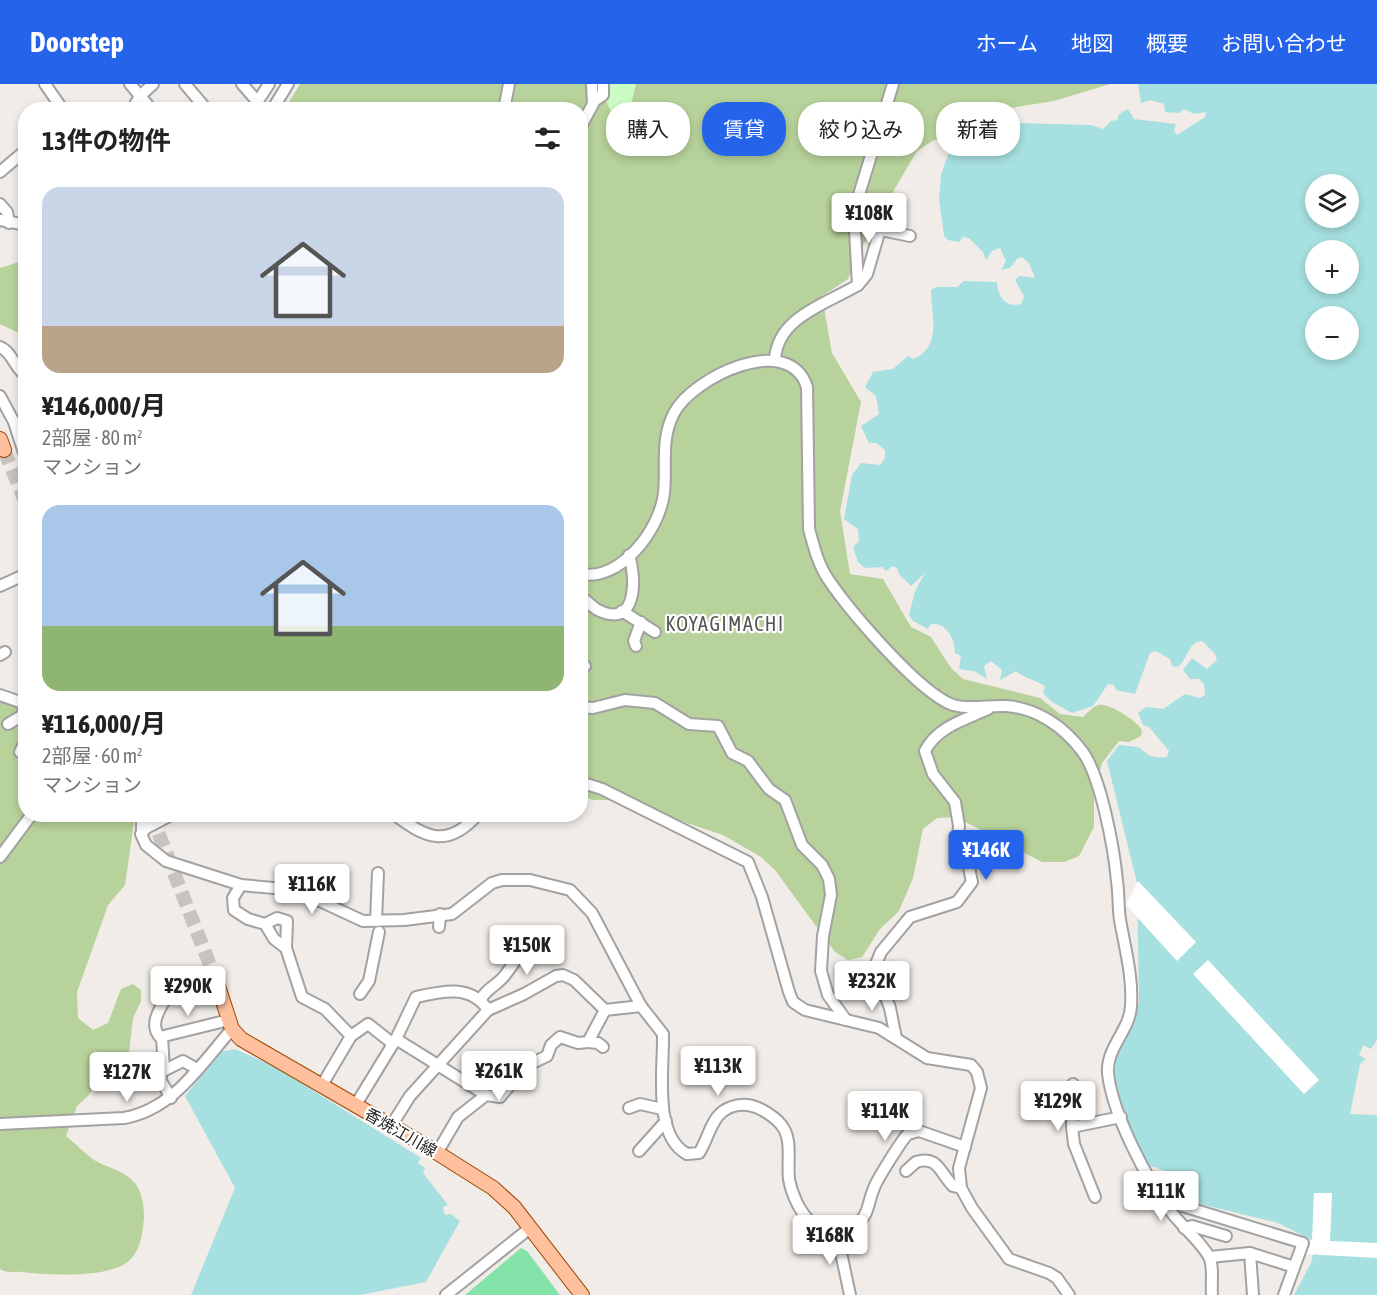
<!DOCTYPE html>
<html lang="ja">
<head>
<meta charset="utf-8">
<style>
  :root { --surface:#fff; --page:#f2f2f2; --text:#222; --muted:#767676; --accent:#2563eb }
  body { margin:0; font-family:"Asap Condensed","Noto Sans JP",sans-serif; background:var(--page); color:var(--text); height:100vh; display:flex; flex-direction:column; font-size:22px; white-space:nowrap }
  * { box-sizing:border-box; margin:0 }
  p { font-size:20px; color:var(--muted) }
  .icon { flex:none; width:33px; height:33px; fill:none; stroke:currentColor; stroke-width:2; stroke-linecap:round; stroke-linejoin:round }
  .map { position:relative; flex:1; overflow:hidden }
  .details { position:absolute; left:18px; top:18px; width:570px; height:720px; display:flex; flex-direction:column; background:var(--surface); border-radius:24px; box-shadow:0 3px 9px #0003 }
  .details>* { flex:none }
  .hud { position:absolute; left:606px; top:18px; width:570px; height:54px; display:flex; gap:12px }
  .controls { position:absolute; left:1305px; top:90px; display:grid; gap:12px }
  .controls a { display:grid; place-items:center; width:54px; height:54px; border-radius:50%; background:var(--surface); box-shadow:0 3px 9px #0003; font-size:30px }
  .price { position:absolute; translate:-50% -51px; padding:0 14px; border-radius:6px; background:#fff; color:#222; font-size:20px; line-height:39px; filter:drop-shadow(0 2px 3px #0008) }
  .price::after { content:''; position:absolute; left:50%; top:36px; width:18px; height:14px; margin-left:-9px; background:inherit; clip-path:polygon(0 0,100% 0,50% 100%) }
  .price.on { background:var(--accent); color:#fff }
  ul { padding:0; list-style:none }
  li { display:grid; align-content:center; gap:12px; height:318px; padding:0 24px }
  li span { display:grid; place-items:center; height:186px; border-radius:18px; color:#555 }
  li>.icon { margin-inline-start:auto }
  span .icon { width:108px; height:108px; fill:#fffc; stroke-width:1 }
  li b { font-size:26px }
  h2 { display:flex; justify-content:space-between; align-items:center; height:72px; padding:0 24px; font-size:26px }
  .chip { padding:0 21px; border-radius:24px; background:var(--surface); box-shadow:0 3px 9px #0003; font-size:21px; line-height:54px }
  .chip.on { background:var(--accent); color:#fff }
  header { display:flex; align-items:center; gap:36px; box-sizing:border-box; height:84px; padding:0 30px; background:var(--accent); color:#fff }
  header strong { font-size:28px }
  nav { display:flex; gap:33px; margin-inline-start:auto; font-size:21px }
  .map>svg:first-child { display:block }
</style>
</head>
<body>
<header>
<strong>Doorstep</strong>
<nav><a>ホーム</a><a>地図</a><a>概要</a><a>お問い合わせ</a></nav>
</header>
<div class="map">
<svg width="1377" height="1211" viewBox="0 0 1377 1211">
  <rect width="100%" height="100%" fill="#f1ece7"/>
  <g fill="#b7d29a">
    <path d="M300,0h810l-56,17 -69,11 -34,25 -17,3 -17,11 -46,78 -23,50 -26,17 10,57 29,49 -21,109 10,63 33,5 28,48 20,10 20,31 12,11 77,19 20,16 23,3c4,-4 10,-11 16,-12 10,-2 38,16 43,25l-1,6 -12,6 -10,-1 -17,22 -8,29v35l-15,29 -15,6h-22l-86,-45 -19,1 -14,11 -10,49 -14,33 -19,18 -18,28 -14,3 -13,-8 -60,-82 -14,-13 -38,-22 -106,-35h-24l-12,-4 -1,-686h-296z"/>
    <polygon points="25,176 26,176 25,252 0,240 0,184"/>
    <path d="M0,612l25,4 1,114 109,1 -10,70 -17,20 -31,87 1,26 15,12 15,-7 13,-34 12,-5 8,6v11l-8,17 -4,35 -7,10 -24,17 -10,16 -11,10 -11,30c9,7 18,17 28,24 13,8 30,10 40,22 8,9 10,23 10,35 -1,14 -3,32 -14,43 -20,19 -83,15 -108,12 -9,-1 -14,2 -22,-3z"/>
  </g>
  <polygon fill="#cbfcc4" points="599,0 636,0 631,20 611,28"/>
  <polygon fill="#83e3a9" points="521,1164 527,1167 560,1211 465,1211"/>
  <g fill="#a6e0e0" fill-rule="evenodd">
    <path d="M1138,0h239v956l-6,9 -8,-4 -4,10 7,4 -6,5 -10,50 27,1v180h-83l17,-32 5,-21 -38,-19 -90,-22c-5,-20 -19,-32 -39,-35 -13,-27 -41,-80 -32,-109 6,-20 19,-35 22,-56l-2,-118 -30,-122 12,-16 19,2c12,8 12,12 29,10l2,-6 -20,-24 -6,-2 -5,-12 8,-6 17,2 22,-15 15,4 5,-3 -1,-11 -5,-5h-9l-7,-9 9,-12 15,11 10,-9 -2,-6 -13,-13c-14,1 -14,18 -24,26l-6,-1 -2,-7 -14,-8 -6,2 -15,41 -19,-4 -2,-5 -6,-1 -15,22 -21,7 -20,-11 -9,-9 2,-7c-10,-6 -21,-8 -29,-15l-16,9 2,-10 -11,-9 -7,5 3,13 -13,-8 -15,-2 2,-13 -6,-3c0,-14 -9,-31 -24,-29l-3,5 -15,-8 -4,-6 6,-24 10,-18 -14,13 -12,-12 -2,-6 -4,-2 -7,5 -4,-4 -17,1 -7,-6 -5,-15 6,-6 -1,-12 -14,-10 8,-44 9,-12 19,2 5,-7v-8l-9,-7h-7l-8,-17 18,-12 -3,-18 -11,-9 8,-15 20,-3 15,-13 5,3c30,-12 18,-45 18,-69l6,-3h20l7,-6 33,1c1,15 8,26 24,22l3,-8 -9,-16 4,-4 16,2 -6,-15 -7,-6 -5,2 -7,9 -9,2 5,-9 -6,-13 -8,3 -6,9 -3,-8 -14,-14 -6,-1 -4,5 -11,-2 -4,-4 -5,-37 2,-24 9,-26 14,-14 17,-9 16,2 15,-5 79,2 12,4 8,-8 6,-1 2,-6 9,-5 6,10 42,5 -2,7 3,4 28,-18 1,-5 -12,2 -10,-5 -5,4 -14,-1 -1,-8 -14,-4 -9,3zM1316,100h32v34h-32zM1316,166h32v34h-32zM1316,232h32v34h-32z"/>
    <polygon points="235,965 277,984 421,1074 418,1079 425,1084 423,1089 448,1121 443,1123 445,1131 451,1130 460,1137 426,1198 360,1211 191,1211 235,1104 185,1012 220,968"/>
  </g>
  <g fill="#fff">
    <polygon points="1138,797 1196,858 1177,877 1126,821"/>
    <polygon points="1208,876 1319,996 1304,1010 1193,890"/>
    <polygon points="1314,1109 1332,1109 1330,1157 1377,1159 1377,1174 1304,1170 1304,1156 1312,1156"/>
  </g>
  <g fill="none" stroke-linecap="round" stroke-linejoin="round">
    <g stroke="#c7c3bf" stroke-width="14" stroke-dasharray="14 7" stroke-linecap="butt">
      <polyline points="4,366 26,419"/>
      <polyline points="151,730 217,899"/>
    </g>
    <g stroke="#a2a2a2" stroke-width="14">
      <g id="minor">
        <polyline points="45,0 63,26"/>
        <polyline points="130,0 152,26"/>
        <polyline points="185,0 207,26"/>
        <polyline points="242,0 257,17"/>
        <polyline points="593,18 603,11 603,0"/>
        <polyline points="132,26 140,12 153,0"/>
        <polyline points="252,26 269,0"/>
        <polyline points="272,26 288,0"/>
        <polyline points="504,26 509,0"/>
        <polyline points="580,44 593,20 592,0"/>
        <polyline points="0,88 26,66"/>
        <polyline points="0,120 7,128 9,139"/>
        <polyline points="0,136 26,141"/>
        <polyline points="881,146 910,152"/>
        <polyline points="858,201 867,190 886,125"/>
        <path d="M0,263c11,4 15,21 26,29"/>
        <path d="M775,276c2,-43 51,-56 83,-75l-4,-74 39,-127"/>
        <polyline points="0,312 14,338 26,375"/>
        <path d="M580,490c41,8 80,-45 84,-81 3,-28 -4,-53 10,-80 19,-36 115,-82 133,-26l2,142c5,18 9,35 19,50 21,31 91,114 125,126 17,5 35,0 53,1 31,2 58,21 76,45 19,25 32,98 35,130 2,13 1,26 3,39 5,28 13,57 11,86 -1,24 -25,42 -23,67 4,40 39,108 64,140 9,12 31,31 37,44 5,9 2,27 3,38"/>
        <polyline points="0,502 26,490"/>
        <path d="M580,513c8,3 12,11 20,14 38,17 36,-34 29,-56"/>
        <polyline points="622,527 655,548"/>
        <polyline points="636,562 634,557 641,538"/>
        <polyline points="0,571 5,568"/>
        <polyline points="580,582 585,582"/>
        <polyline points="0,611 23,619 26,614"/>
        <polyline points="23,619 26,638"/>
        <polyline points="580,623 593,624 625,616 655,619 689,640 718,642 732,669 748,677 769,705 785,716 802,761 822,781 829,795 831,811 823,852 821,887 828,911 846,936"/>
        <polyline points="8,640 23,631"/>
        <polyline points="20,668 26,656"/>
        <polyline points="580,698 602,705 748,778 762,813 789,908 793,918 805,926 879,944 927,974 971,981 977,988 981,1004 959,1084 961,1104 972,1124 1009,1175 1049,1189 1057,1194 1069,1211"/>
        <path d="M173,730l-27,14 -5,6 5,11 20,16 75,24 55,5 67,31 41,-1 48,-6 40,-31 10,-3h28l40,10 22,23 49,93 22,28c1,33 -11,101 24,120l12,-1c8,-12 10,-26 19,-37 7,-8 18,-12 29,-11 12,1 31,13 37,24 8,14 3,35 5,50 5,30 32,70 64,48 17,-11 14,-23 21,-39 2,-7 29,-50 34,-54l11,-3 46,16"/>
        <path d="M394,730c31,24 54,35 84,0"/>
        <polyline points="142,748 142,730"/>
        <polyline points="0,773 32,730"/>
        <polyline points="241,801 233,814 234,826 248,835 265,840 274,855 286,864 302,913 325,925 351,952 322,1001"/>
        <polyline points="376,837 378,789"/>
        <polyline points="265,840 277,834 287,837 286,864"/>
        <polyline points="439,843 440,830"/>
        <polyline points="360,910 369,897 379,848"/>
        <path d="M166,914c-7,12 -17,27 -6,39l69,-17"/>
        <path d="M481,915c6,-11 17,-14 24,-24 8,-10 14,-21 24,-31l12,4 7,9"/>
        <polyline points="351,952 368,940 392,959"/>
        <polyline points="162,953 164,986"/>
        <path d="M896,954l-6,-30 -13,-34 -1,-10 5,-12 29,-35 47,-15 15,-20 -4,-19 -11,-15 2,-22 -4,-24 -22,-28 -8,-23c12,-24 39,-31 63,-42"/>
        <polyline points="396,955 486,1011 458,1033 437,1069"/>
        <polyline points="588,958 598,959 603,963"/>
        <polyline points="486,1011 500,1013 526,982 547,972 551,961 560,953 578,959 588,958 605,926"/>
        <polyline points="171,1014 161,997 161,988 183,977 197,985"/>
        <path d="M355,1022l41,-67 20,-42c26,-6 55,-13 72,13"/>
        <polyline points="629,1024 640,1020 662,1025"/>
        <path d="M0,1040l124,-6c50,-9 77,-54 108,-89"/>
        <polyline points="391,1042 410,1012 488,926 524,910 556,892 563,891 574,896 605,926 641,922"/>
        <polyline points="1072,1043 1073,1000"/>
        <polyline points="639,1067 666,1037"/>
        <path d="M906,1087l10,-9c22,-7 24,11 37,24l8,2"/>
        <polyline points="1095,1113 1074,1060 1072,1043 1121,1033"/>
        <polyline points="1163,1116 1303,1159 1284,1211"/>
        <polyline points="1184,1144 1192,1142 1226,1152"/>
        <polyline points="837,1150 850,1211"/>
        <polyline points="1250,1169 1253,1211"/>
        <polyline points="1210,1173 1250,1169 1294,1183"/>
        <polyline points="446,1211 530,1144"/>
      </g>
    </g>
    <g stroke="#9d4700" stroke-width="16">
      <g id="major">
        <polyline points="0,355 4,366"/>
        <polyline points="217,899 232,945 241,955 428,1063 493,1104 514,1123 582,1211"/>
      </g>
    </g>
    <use href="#minor" stroke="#fff" stroke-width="10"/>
    <use href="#major" stroke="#ffc09e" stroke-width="14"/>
  </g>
  <g text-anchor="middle" stroke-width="4.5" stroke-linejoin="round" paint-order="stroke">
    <g font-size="16" fill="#212121" stroke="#fff">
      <text transform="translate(401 1048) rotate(30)" y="6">香焼江川線</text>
    </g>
    <g font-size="20" letter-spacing="1.5" fill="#545454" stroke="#fff">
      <text x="725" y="547">KOYAGIMACHI</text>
    </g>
  </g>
</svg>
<div class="controls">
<a><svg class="icon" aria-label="layers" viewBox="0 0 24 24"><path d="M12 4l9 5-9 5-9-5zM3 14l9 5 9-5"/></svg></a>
<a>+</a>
<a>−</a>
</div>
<b class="price" style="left:869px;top:160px">¥108K</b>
<b class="price on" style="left:986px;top:797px">¥146K</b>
<b class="price" style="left:312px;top:831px">¥116K</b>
<b class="price" style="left:527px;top:892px">¥150K</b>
<b class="price" style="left:872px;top:928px">¥232K</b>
<b class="price" style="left:188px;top:933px">¥290K</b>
<b class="price" style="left:718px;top:1013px">¥113K</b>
<b class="price" style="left:499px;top:1018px">¥261K</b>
<b class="price" style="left:127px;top:1019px">¥127K</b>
<b class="price" style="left:1058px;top:1048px">¥129K</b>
<b class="price" style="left:885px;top:1058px">¥114K</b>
<b class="price" style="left:1161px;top:1138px">¥111K</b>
<b class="price" style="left:830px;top:1182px">¥168K</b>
<div class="hud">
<a class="chip">購入</a>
<a class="chip on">賃貸</a>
<a class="chip">絞り込み</a>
<a class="chip">新着</a>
</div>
<section class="details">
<h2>13件の物件<svg class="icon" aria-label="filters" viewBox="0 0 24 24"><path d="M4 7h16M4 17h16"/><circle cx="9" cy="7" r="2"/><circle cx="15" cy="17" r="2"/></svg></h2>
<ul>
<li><span style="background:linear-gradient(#c9d6e8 75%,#b9a48a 0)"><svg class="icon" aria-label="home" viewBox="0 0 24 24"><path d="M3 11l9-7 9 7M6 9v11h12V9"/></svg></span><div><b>¥146,000/月</b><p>2部屋 · 80 m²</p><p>マンション</p></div></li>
<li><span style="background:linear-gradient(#a9c7e8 65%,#8fb573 0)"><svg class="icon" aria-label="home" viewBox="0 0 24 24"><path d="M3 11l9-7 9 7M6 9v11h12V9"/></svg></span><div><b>¥116,000/月</b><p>2部屋 · 60 m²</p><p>マンション</p></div></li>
</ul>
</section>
</div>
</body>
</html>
